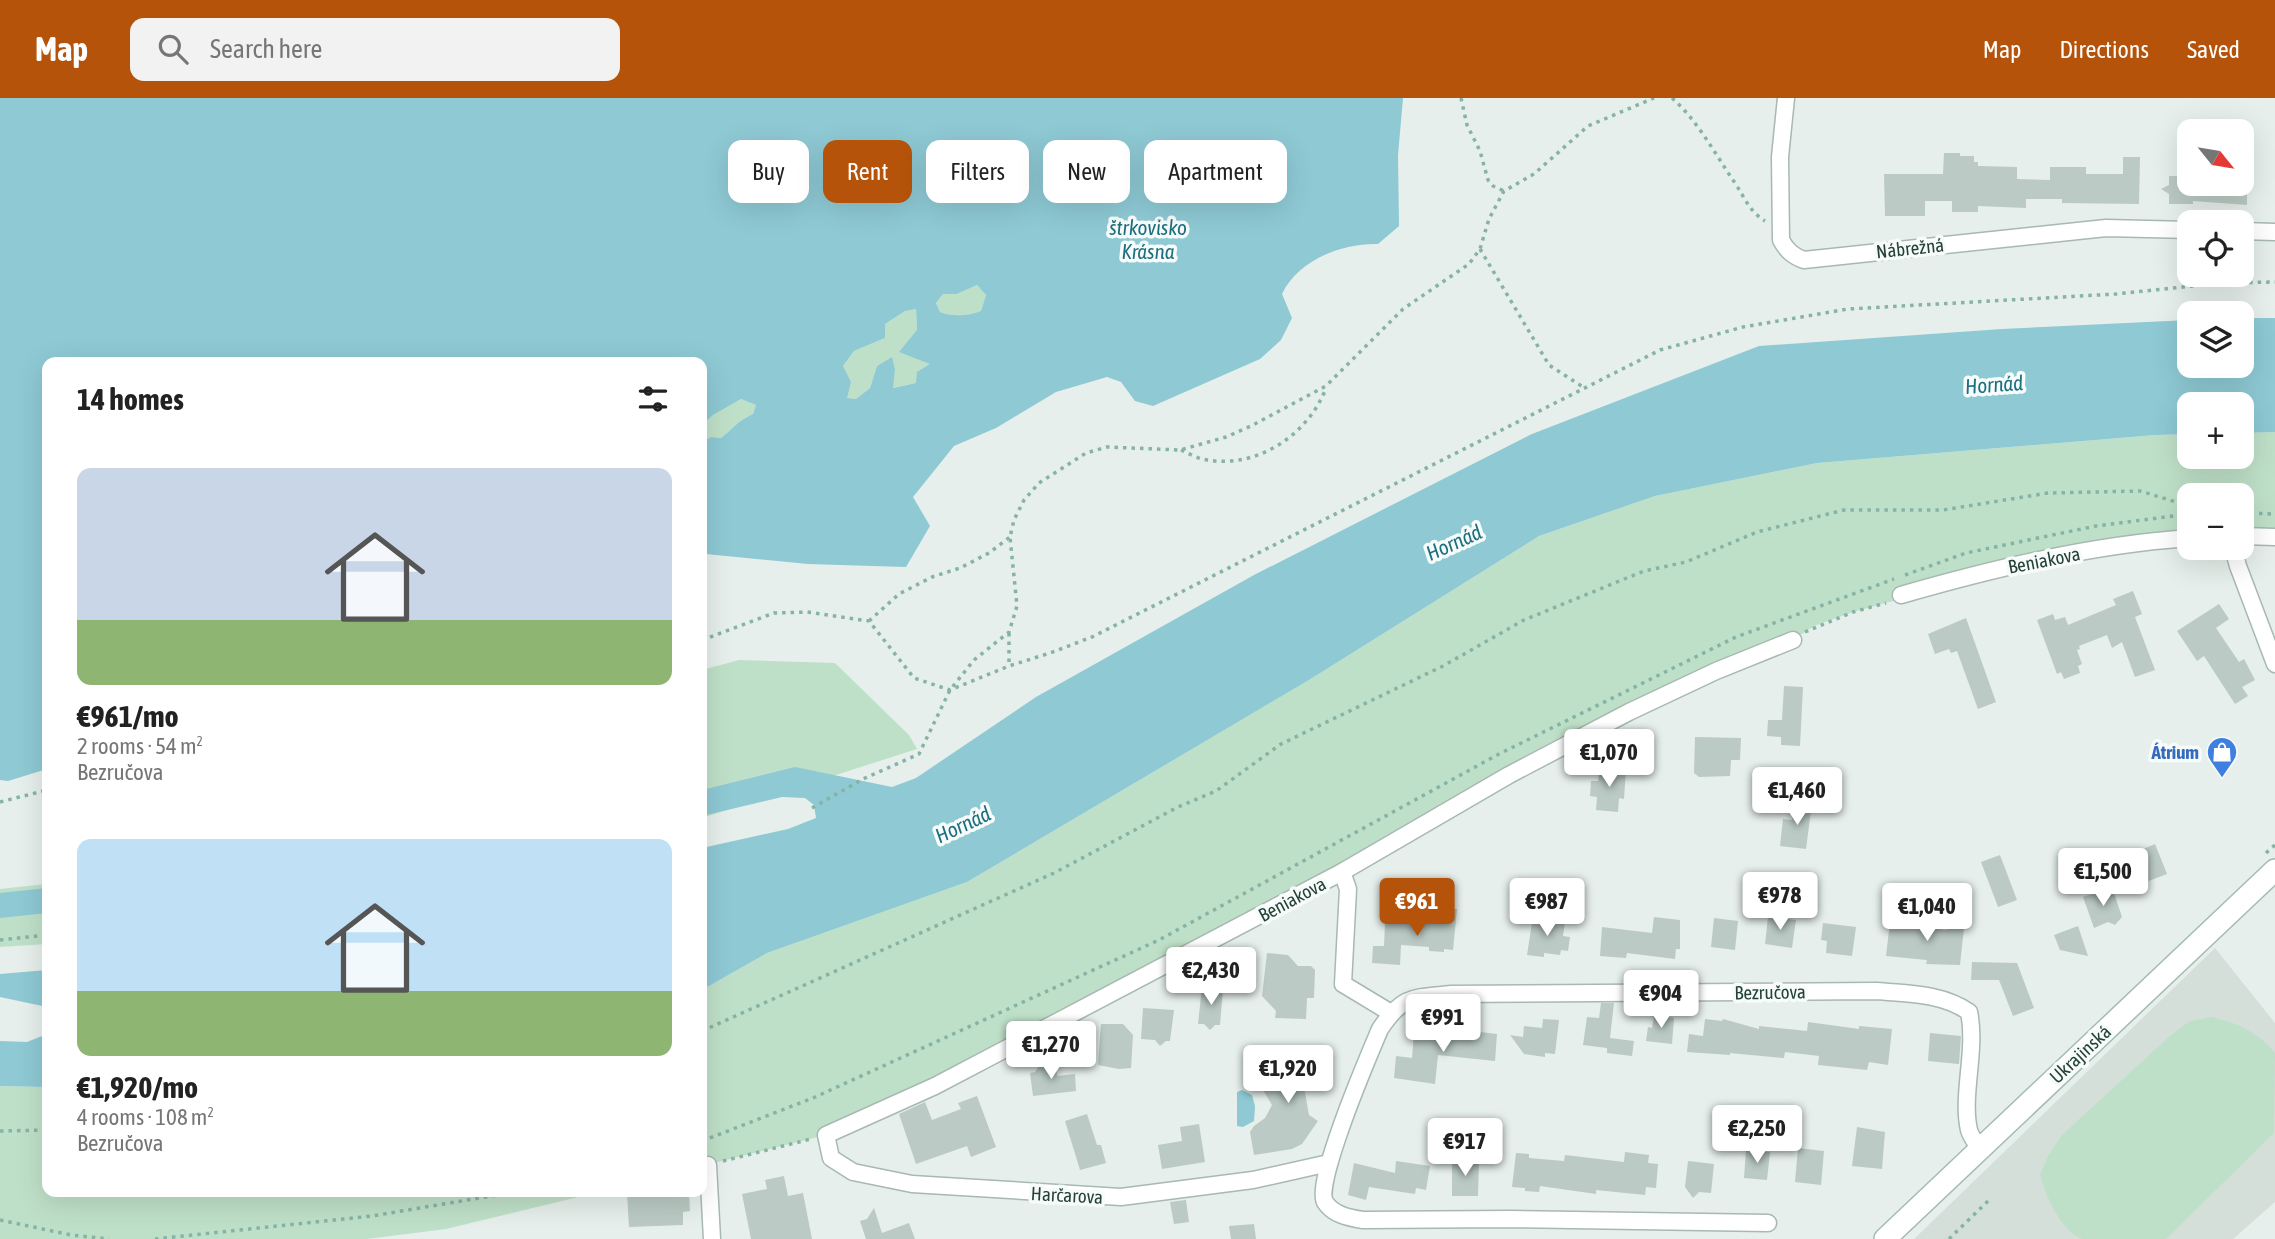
<!DOCTYPE html>
<html lang="en">
<head>
<meta charset="utf-8">
<style>
  :root { --surface:#fff; --page:#f2f2f2; --text:#222; --muted:#767676; --accent:#b45309 }
  body { margin:0; font-family:"Asap Condensed",sans-serif; background:var(--page); color:var(--text); height:100vh; display:flex; flex-direction:column; font-size:26px; white-space:nowrap }
  * { box-sizing:border-box; margin:0 }
  p { font-size:23px; color:var(--muted) }
  .icon { flex:none; width:38px; height:38px; fill:none; stroke:currentColor; stroke-width:2; stroke-linecap:round; stroke-linejoin:round }
  .map { position:relative; flex:1; overflow:hidden }
  .drawer { position:absolute; left:42px; top:259px; width:665px; height:840px; display:flex; flex-direction:column; background:var(--surface); border-radius:14px; box-shadow:0 7px 28px #0002 }
  .drawer>* { flex:none }
  .hud { position:absolute; left:728px; top:42px; width:665px; height:63px; display:flex; gap:14px }
  .needle { width:46px; rotate:120deg }
  .controls { position:absolute; left:2177px; top:21px; display:grid; gap:14px }
  .controls a { display:grid; place-items:center; width:77px; height:77px; border-radius:14px; background:var(--surface); box-shadow:0 7px 28px #0002; font-size:35px }
  .price { position:absolute; translate:-50% -60px; padding:0 16px; border-radius:7px; background:#fff; color:#222; font-size:23px; line-height:46px; filter:drop-shadow(0 2px 4px #0008) }
  .price::after { content:''; position:absolute; left:50%; top:42px; width:21px; height:16px; margin-left:-10px; background:inherit; clip-path:polygon(0 0,100% 0,50% 100%) }
  .price.active { background:var(--accent); color:#fff }
  ul { padding:0; list-style:none }
  li { display:grid; align-content:center; gap:14px; height:371px; padding:0 35px }
  li span { display:grid; place-items:center; height:217px; border-radius:14px; color:#555 }
  li>.icon { margin-inline-start:auto }
  span .icon { width:126px; height:126px; fill:#fffc; stroke-width:1 }
  li b { font-size:30px }
  h2 { display:flex; justify-content:space-between; align-items:center; height:84px; padding:0 35px; font-size:30px }
  .chip { padding:0 24px; border-radius:14px; background:var(--surface); box-shadow:0 7px 28px #0002; font-size:24px; line-height:63px }
  .chip.active { background:var(--accent); color:#fff }
  header { display:flex; align-items:center; gap:42px; box-sizing:border-box; height:98px; padding:0 35px; background:var(--accent); color:#fff }
  header strong { font-size:33px }
  nav { display:flex; gap:38px; margin-inline-start:auto; font-size:24px }
  .search { width:490px; height:63px; background:var(--page); display:flex; align-items:center; gap:18px; box-sizing:border-box; padding:0 24px; border-radius:14px; color:var(--muted); font-size:26px }
  .map>svg:first-child { display:block }
</style>
</head>
<body>
<header>
<strong>Map</strong>
<div class="search"><svg class="icon" aria-label="search" viewBox="0 0 24 24"><circle cx="10" cy="10" r="6"/><path d="M15 15l6 6"/></svg>Search here</div>
<nav><a>Map</a><a>Directions</a><a>Saved</a></nav>
</header>
<div class="map">
<svg width="2275" height="1141" viewBox="0 0 2275 1141">
  <rect width="100%" height="100%" fill="#e6efeb"/>
  <polygon fill="#d4dfda" points="2215,850 2275,925 2275,1104 2233,1141 1914,1141"/>
  <g fill="#bfe0c8">
    <path d="M977,187l9,10 -5,16c-13,5 -28,6 -41,1l-4,-9 7,-9h14z"/>
    <polygon points="916,211 917,232 931,266 916,285 892,290 895,271 891,260 877,268 870,290 856,301 847,300 843,268 854,253 885,240 885,226 905,213"/>
    <path d="M741,301l15,6 -3,9c-17,8 -18,13 -32,24l-10,-1 -9,5v-17l11,-10z"/>
    <polygon points="2275,334 2275,439 2242,438 2242,397 2189,397 2189,440 2064,456 1853,514 1814,528 1793,542 1716,573 1342,774 826,1037 702,1068 702,890 709,888 767,855 967,784 1309,582 1539,438 1655,398 1817,365 2155,337 2189,336 2189,359 2242,359 2242,335"/>
    <polygon points="739,562 835,565 909,637 917,651 702,720 702,572"/>
    <polygon points="47,781 47,846 0,849 0,791 46,786"/>
    <path d="M2212,919c25,6 46,15 63,36l-1,80 -108,106c-14,0 -75,0 -84,0 -22,-9 -36,-43 -42,-64l8,-19 14,-21 109,-100 19,-14z"/>
    <polygon points="0,988 47,989 47,1094 599,1094 446,1131 367,1141 0,1141"/>
  </g>
  <g fill="#8ec9d4" fill-rule="evenodd">
    <path d="M0,0h1403l-5,57 1,71 -21,18c-36,-1 -80,16 -96,50l10,24 -11,22 -21,19 -107,47 -18,-5 -14,-19 -14,-5 -51,15 -60,36 -42,18 -41,51 17,29 -24,41 -98,-3 -102,-10 -4,4v-116l9,-5 10,1c14,-11 15,-16 32,-24l3,-9 -15,-6 -28,16 -11,10v-63h-655v407l-39,12 -8,-1zM977,187l9,10 -5,16c-13,5 -28,6 -41,1l-4,-9 7,-9h14zM916,211l1,21 -18,22 31,12 -13,8 -1,11 -23,5 2,-19 -3,-12 -15,9 -7,22 -14,11 -9,-1 4,-16 -8,-16 11,-15 31,-13v-14l20,-13z"/>
    <polygon points="2242,220 2275,220 2275,334 2242,335 2242,306 2189,306 2189,336 2155,337 1817,365 1655,398 1539,438 1309,582 967,784 767,855 709,888 702,890 702,750 788,731 816,720 814,707 805,700 782,699 702,718 702,692 795,669 892,689 916,680 1036,599 1254,477 1532,336 1759,248 2002,231 2189,222 2189,268 2242,268"/>
    <polygon points="47,790 47,815 0,820 0,795"/>
    <polygon points="47,872 47,909 0,899 0,876"/>
    <polygon points="47,936 47,989 0,988 0,943 27,944"/>
    <polygon points="1242,992 1252,997 1255,1008 1254,1023 1243,1029 1237,1028 1237,994"/>
  </g>
  <g fill="#bbcac4">
    <polygon points="1944,55 1960,55 1960,58 1974,58 1974,64 1978,64 1978,68 2017,69 2017,81 2050,82 2050,69 2086,69 2086,76 2123,76 2123,59 2140,59 2139,106 2062,105 2062,101 2026,101 2026,110 1978,108 1978,114 1952,114 1952,103 1925,103 1925,118 1885,118 1884,76 1943,76"/>
    <polygon points="2169,78 2189,78 2189,86 2247,86 2247,107 2193,103 2193,106 2169,106 2169,96 2161,91 2169,87"/>
    <polygon points="2133,493 2142,516 2135,519 2155,572 2135,579 2122,544 2112,550 2107,537 2079,548 2080,551 2077,552 2082,566 2078,568 2080,575 2064,581 2061,574 2057,576 2037,522 2053,516 2055,522 2065,519 2068,527 2116,507 2113,501"/>
    <polygon points="2219,506 2229,521 2216,530 2239,564 2244,561 2255,582 2242,589 2248,598 2235,606 2204,558 2197,563 2177,533"/>
    <polygon points="1966,520 1996,604 1978,611 1957,553 1951,555 1949,551 1935,556 1928,536"/>
    <polygon points="1784,588 1803,589 1800,648 1781,647 1781,639 1767,638 1768,622 1782,622"/>
    <polygon points="1695,639 1741,640 1740,662 1731,662 1730,678 1699,679 1694,675"/>
    <polygon points="1600,669 1626,671 1624,701 1619,700 1618,714 1596,712 1597,699 1590,698 1591,683 1598,683"/>
    <polygon points="1794,703 1812,705 1806,751 1780,748 1783,721 1792,722"/>
    <polygon points="2155,746 2167,776 2146,784 2134,755"/>
    <polygon points="2000,757 2017,802 1998,809 1981,764"/>
    <polygon points="2112,789 2122,819 2115,827 2108,824 2094,830 2083,799"/>
    <polygon points="1440,810 1457,811 1453,852 1444,851 1444,854 1429,853 1429,849 1401,847 1400,867 1372,865 1373,848 1384,848 1385,825 1439,826"/>
    <polygon points="1533,819 1565,824 1563,838 1570,839 1568,853 1561,852 1560,857 1544,855 1544,859 1527,857"/>
    <polygon points="1654,819 1680,822 1680,851 1676,851 1675,861 1627,855 1626,860 1600,858 1602,829 1652,835"/>
    <polygon points="1768,819 1796,822 1792,850 1765,846"/>
    <polygon points="1714,820 1738,823 1735,852 1711,849"/>
    <polygon points="1960,820 1964,830 1960,867 1926,866 1927,862 1886,858 1890,824 1947,832 1947,821"/>
    <polygon points="1823,825 1856,829 1852,858 1826,855 1827,843 1821,842"/>
    <polygon points="2078,828 2088,858 2060,852 2054,837"/>
    <polygon points="1267,855 1288,857 1298,868 1311,868 1315,872 1314,900 1307,900 1306,921 1275,920 1276,913 1262,898"/>
    <polygon points="1972,864 2017,865 2034,910 2013,918 1999,882 1971,882"/>
    <polygon points="1202,889 1223,890 1220,927 1215,927 1210,932 1204,926 1198,926"/>
    <polygon points="1601,905 1614,905 1610,940 1634,943 1632,958 1607,955 1607,950 1583,947 1587,919 1599,920"/>
    <polygon points="1143,910 1174,912 1170,943 1166,943 1160,948 1155,942 1141,941"/>
    <polygon points="1654,918 1674,920 1672,946 1646,943 1648,929 1652,930"/>
    <polygon points="1543,921 1559,922 1555,956 1545,955 1545,959 1524,956 1510,937 1523,939 1524,928 1542,930"/>
    <polygon points="1705,921 1722,923 1723,921 1759,931 1759,928 1807,933 1808,924 1859,931 1859,928 1892,931 1888,967 1869,964 1867,972 1818,967 1819,958 1785,954 1784,960 1730,955 1730,957 1687,954 1689,936 1703,938"/>
    <polygon points="1101,926 1123,926 1133,937 1131,970 1119,971 1098,967"/>
    <polygon points="1464,932 1497,936 1495,963 1438,957 1435,986 1394,980 1396,958 1412,960 1414,935 1464,940"/>
    <polygon points="1930,935 1961,938 1959,966 1928,963"/>
    <polygon points="1315,951 1322,986 1304,989 1309,1017 1318,1023 1302,1046 1292,1051 1254,1057 1250,1034 1254,1028 1265,1020 1272,1007 1263,992 1268,982 1285,967 1283,957"/>
    <polygon points="1041,964 1048,969 1056,968 1057,978 1075,976 1076,993 1033,998 1030,975 1035,974"/>
    <polygon points="977,998 996,1049 971,1059 967,1048 916,1066 899,1016 925,1004 932,1022 961,1011 958,1005"/>
    <polygon points="1087,1016 1097,1047 1101,1047 1106,1065 1080,1072 1065,1023"/>
    <polygon points="1199,1026 1205,1064 1162,1071 1158,1047 1182,1043 1180,1029"/>
    <polygon points="1857,1029 1885,1034 1882,1071 1852,1068"/>
    <polygon points="1798,1050 1824,1053 1821,1087 1795,1084"/>
    <polygon points="1746,1052 1770,1054 1767,1082 1744,1080"/>
    <polygon points="1625,1054 1649,1057 1648,1065 1658,1066 1656,1090 1646,1089 1645,1097 1596,1092 1596,1096 1540,1088 1539,1094 1525,1093 1525,1090 1512,1089 1516,1055 1529,1056 1529,1060 1564,1063 1565,1057 1624,1064"/>
    <polygon points="1396,1063 1430,1068 1426,1092 1416,1090 1415,1096 1369,1089 1366,1102 1348,1097 1354,1065 1395,1075"/>
    <polygon points="1452,1063 1479,1063 1478,1098 1452,1098"/>
    <polygon points="1688,1063 1714,1066 1711,1095 1699,1094 1693,1100 1685,1089"/>
    <polygon points="784,1078 788,1098 803,1095 812,1141 751,1141 742,1096 767,1091 765,1082"/>
    <polygon points="689,1094 690,1113 683,1114 683,1127 629,1129 627,1095"/>
    <polygon points="1186,1102 1189,1124 1174,1126 1170,1104"/>
    <polygon points="874,1110 882,1135 909,1125 915,1141 866,1141 860,1123 867,1121"/>
    <polygon points="1254,1126 1256,1141 1231,1141 1229,1128"/>
  </g>
  <g fill="none" stroke-linecap="round" stroke-linejoin="round">
    <g stroke="#a8b8b2" stroke-width="19">
      <g id="minor">
        <path d="M1786,0l-6,59 1,83c6,11 12,16 23,20l302,-32 83,2"/>
        <polyline points="2242,133 2275,134"/>
        <polyline points="2242,438 2275,439"/>
        <polyline points="2233,450 2238,468 2275,566"/>
        <path d="M1901,497c94,-27 190,-50 288,-57"/>
        <polyline points="1342,774 1348,791 1343,886 1391,915"/>
        <polyline points="1329,1065 1253,1082 1121,1099 912,1086 853,1074 831,1060 826,1037 935,988 1342,774 1509,677 1629,614 1716,573 1793,542"/>
        <polyline points="708,1067 712,1141"/>
        <path d="M1768,1125l-259,-4 -146,1c-13,-2 -30,-5 -38,-18 -11,-19 44,-147 55,-173 23,-34 32,-31 71,-35l426,-3c31,3 65,2 92,21 8,38 -8,83 0,118 2,7 7,13 11,19"/>
      </g>
    </g>
    <g stroke="#a4bbb3" stroke-width="24">
      <polyline id="secondary" points="1885,1141 2275,772"/>
    </g>
    <g stroke="#86b3a5" stroke-width="3.5" stroke-dasharray="3.5 5" stroke-linecap="butt">
      <polyline points="1461,0 1467,27 1480,53 1488,82 1493,88 1504,93"/>
      <path d="M1672,0c26,23 43,56 63,85 10,15 14,28 30,38"/>
      <polyline points="1480,151 1549,267 1583,289"/>
      <path d="M1181,352c7,3 14,7 21,9 52,12 106,-23 124,-71"/>
      <polyline points="2242,415 2275,416"/>
      <polyline points="1905,477 1966,455 2096,428 2189,416"/>
      <polyline points="869,523 899,496 932,479 960,470 989,455 1010,439"/>
      <polyline points="1805,534 1853,514 1886,505"/>
      <polyline points="1009,535 1009,568"/>
      <polyline points="702,542 774,515 807,514 869,523 914,580 950,592 1009,568 1050,555 1092,539 1660,252 1743,229 1848,211 2116,196 2221,185 2275,184"/>
      <polyline points="0,704 47,692"/>
      <polyline points="812,710 863,681 919,656 950,592 974,562 1009,534 1017,508 1010,439 1014,422 1024,402 1039,385 1086,355 1107,349 1180,352 1226,339 1251,328 1326,288 1403,211 1469,166 1480,151 1489,121 1504,93 1534,76 1588,28 1654,0"/>
      <polyline points="2266,755 2275,747"/>
      <polyline points="0,842 47,837"/>
      <polyline points="702,933 1054,775 1178,709 1216,693 1281,646 1443,568 1524,522 1644,473 1686,464 1757,434 1844,412 1943,412 2048,395 2140,393 2189,408"/>
      <polyline points="0,1033 47,1032"/>
      <polyline points="702,1043 813,1000 1159,842 1499,656 1736,539 1894,481"/>
      <polyline points="723,1063 811,1041"/>
      <polyline points="0,1122 71,1137 109,1141"/>
      <polyline points="155,1141 372,1118 515,1094"/>
      <polyline points="1949,1141 1988,1103"/>
    </g>
    <use href="#minor" stroke="#fff" stroke-width="16"/>
    <use href="#secondary" stroke="#fff" stroke-width="21"/>
  </g>
  <defs>
    <g id="shop-pin" transform="scale(1.575)"><path d="M0 17L-7.5 6A9.5 9.5 0 1 1 7.5 6Z" fill="#3f7fe0" stroke="#f7fbf9"/><path d="M-5-2.5h2.3a2.7 3.5 0 0 1 5.4 0H5L5.5 6h-11ZM-1.5-2.5h3a1.5 2.3 0 0 0-3 0Z" fill="#fff"/></g>
  </defs>
  <g fill-rule="evenodd">
    <use href="#shop-pin" x="2222" y="654"/>
  </g>
  <g text-anchor="middle" stroke-width="7" stroke-linejoin="round" paint-order="stroke">
    <g font-size="19" fill="#24423a" stroke="#f7fbf9">
      <text transform="translate(1910 150) rotate(-6)" y="7">Nábrežná</text>
      <text transform="translate(2044 462) rotate(-11)" y="7">Beniakova</text>
      <text transform="translate(1292 801) rotate(-28)" y="7">Beniakova</text>
      <text transform="translate(1770 894) rotate(-1)" y="7">Bezručova</text>
      <text transform="translate(2080 956) rotate(-43)" y="7">Ukrajinská</text>
      <text transform="translate(1067 1097) rotate(3)" y="7">Harčarova</text>
    </g>
    <g font-size="19" font-weight="bold" fill="#366cbe" stroke="#f7fbf9" text-anchor="end">
      <text x="2199" y="661">Átrium</text>
    </g>
    <g font-size="21" font-style="italic" fill="#1c6f80" stroke="#f7fbf9">
      <text x="1148" y="137">štrkovisko<tspan x="1148" dy="24">Krásna</tspan></text>
      <text transform="translate(1994 287) rotate(-4)" y="7">Hornád</text>
      <text transform="translate(1454 445) rotate(-24)" y="7">Hornád</text>
      <text transform="translate(963 727) rotate(-25)" y="7">Hornád</text>
    </g>
  </g>
</svg>
<div class="controls">
<a><svg class="needle" viewBox="-14 -14 28 28"><path d="M0-13l5 13h-10z" fill="#e53935"/><path d="M0 13l5-13h-10z" fill="#767676"/></svg></a>
<a><svg class="icon" aria-label="locate" viewBox="0 0 24 24"><circle cx="12" cy="12" r="6"/><path d="M12 2v4M12 18v4M2 12h4M18 12h4"/></svg></a>
<a><svg class="icon" aria-label="layers" viewBox="0 0 24 24"><path d="M12 4l9 5-9 5-9-5zM3 14l9 5 9-5"/></svg></a>
<a>+</a>
<a>−</a>
</div>
<b class="price" style="left:1609px;top:691px">€1,070</b>
<b class="price" style="left:1797px;top:729px">€1,460</b>
<b class="price" style="left:2103px;top:810px">€1,500</b>
<b class="price" style="left:1780px;top:834px">€978</b>
<b class="price active" style="left:1417px;top:840px">€961</b>
<b class="price" style="left:1547px;top:840px">€987</b>
<b class="price" style="left:1927px;top:845px">€1,040</b>
<b class="price" style="left:1211px;top:909px">€2,430</b>
<b class="price" style="left:1661px;top:932px">€904</b>
<b class="price" style="left:1443px;top:956px">€991</b>
<b class="price" style="left:1051px;top:983px">€1,270</b>
<b class="price" style="left:1288px;top:1007px">€1,920</b>
<b class="price" style="left:1757px;top:1067px">€2,250</b>
<b class="price" style="left:1465px;top:1080px">€917</b>
<div class="hud">
<a class="chip">Buy</a>
<a class="chip active">Rent</a>
<a class="chip">Filters</a>
<a class="chip">New</a>
<a class="chip">Apartment</a>
</div>
<section class="drawer">
<h2>14 homes<svg class="icon" aria-label="filters" viewBox="0 0 24 24"><path d="M4 7h16M4 17h16"/><circle cx="9" cy="7" r="2"/><circle cx="15" cy="17" r="2"/></svg></h2>
<ul>
<li><span style="background:linear-gradient(#c9d6e8 70%,#8fb573 0)"><svg class="icon" aria-label="home" viewBox="0 0 24 24"><path d="M3 11l9-7 9 7M6 9v11h12V9"/></svg></span><div><b>€961/mo</b><p>2 rooms · 54 m²</p><p>Bezručova</p></div></li>
<li><span style="background:linear-gradient(#bfe0f5 70%,#8fb573 0)"><svg class="icon" aria-label="home" viewBox="0 0 24 24"><path d="M3 11l9-7 9 7M6 9v11h12V9"/></svg></span><div><b>€1,920/mo</b><p>4 rooms · 108 m²</p><p>Bezručova</p></div></li>
</ul>
</section>
</div>
</body>
</html>
